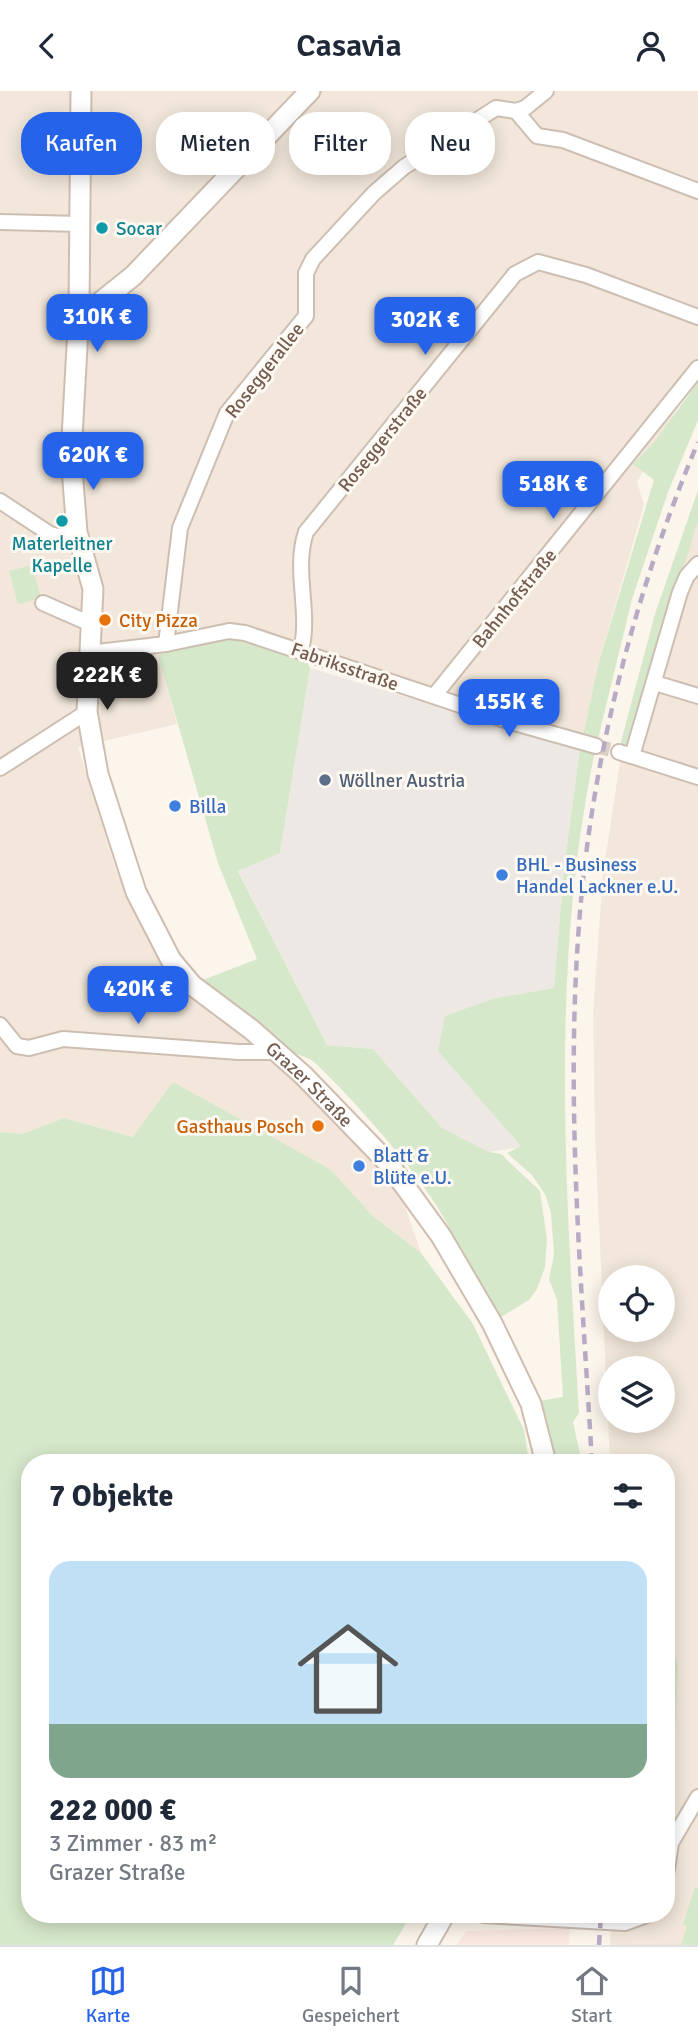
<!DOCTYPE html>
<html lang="de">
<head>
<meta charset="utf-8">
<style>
  :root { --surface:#fff; --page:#f2f2f3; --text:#1f2937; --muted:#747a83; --line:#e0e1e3; --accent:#2563eb }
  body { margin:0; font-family:Signika,sans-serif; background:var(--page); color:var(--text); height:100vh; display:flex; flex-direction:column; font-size:26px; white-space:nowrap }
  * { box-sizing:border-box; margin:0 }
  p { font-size:23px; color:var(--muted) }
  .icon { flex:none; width:38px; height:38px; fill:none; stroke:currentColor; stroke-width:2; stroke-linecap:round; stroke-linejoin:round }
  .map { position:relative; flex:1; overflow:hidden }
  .drawer { position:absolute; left:21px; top:1363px; width:654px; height:469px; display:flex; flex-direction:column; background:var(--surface); border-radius:28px; box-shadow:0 4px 18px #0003 }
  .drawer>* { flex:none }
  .top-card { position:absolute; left:21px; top:21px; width:656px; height:63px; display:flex; gap:14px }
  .fabs { position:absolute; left:598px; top:1174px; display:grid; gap:14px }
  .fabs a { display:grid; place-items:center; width:77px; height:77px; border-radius:50%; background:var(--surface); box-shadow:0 4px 18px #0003; font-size:35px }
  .price { position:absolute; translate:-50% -60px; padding:0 16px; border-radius:14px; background:var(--accent); color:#fff; font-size:23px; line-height:46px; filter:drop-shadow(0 2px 4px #0008) }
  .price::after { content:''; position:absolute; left:50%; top:42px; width:21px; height:16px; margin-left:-10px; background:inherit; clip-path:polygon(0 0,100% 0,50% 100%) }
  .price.selected { background:#222; color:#fff }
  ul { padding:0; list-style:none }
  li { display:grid; align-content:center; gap:14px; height:371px; padding:0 28px }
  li+li { border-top:2px solid var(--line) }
  li span { display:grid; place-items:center; height:217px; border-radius:21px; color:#555 }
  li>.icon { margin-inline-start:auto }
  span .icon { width:126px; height:126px; fill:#fffc; stroke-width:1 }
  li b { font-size:30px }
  h2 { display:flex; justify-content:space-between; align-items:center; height:84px; padding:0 28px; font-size:30px }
  .chip { padding:0 24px; border-radius:28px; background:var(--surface); box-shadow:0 4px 18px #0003; font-size:24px; line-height:63px }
  .chip.selected { background:var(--accent); color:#fff }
  header { display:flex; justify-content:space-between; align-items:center; height:91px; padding:0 28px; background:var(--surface); font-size:32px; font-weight:600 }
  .tab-bar { display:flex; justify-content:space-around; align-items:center; height:98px; border-top:2px solid var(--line); background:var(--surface); font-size:19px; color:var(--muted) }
  .tab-bar a { display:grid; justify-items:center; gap:4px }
  .tab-bar .selected { color:var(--accent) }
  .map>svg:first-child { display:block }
</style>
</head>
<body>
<header><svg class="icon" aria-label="back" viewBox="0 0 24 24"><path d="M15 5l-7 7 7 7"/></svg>Casavia<svg class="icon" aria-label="person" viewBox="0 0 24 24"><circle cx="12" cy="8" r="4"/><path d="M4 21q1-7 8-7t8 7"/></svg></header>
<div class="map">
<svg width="698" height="1854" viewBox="0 0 698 1854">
  <rect width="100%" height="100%" fill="#fbf5eb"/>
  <g fill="#f2e7da" fill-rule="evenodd">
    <polygon points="0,0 698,0 698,279 637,391 644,414 598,574 583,646 410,590 306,569 159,564 177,633 78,656 116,779 175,893 269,961 399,1098 421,1162 373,1125 330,1078 173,992 133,1046 64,1027 22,1043 0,1041"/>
    <path d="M698,430v1424h-88l1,-30h56v-96l5,-15 6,-137 -11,-44v-160h-57l-15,-326 -2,-124 10,-139 16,-106 21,-91zM611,1186h52v53h-52zM611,1278h52v52h-52z"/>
  </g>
  <polygon fill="#fae8e1" points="570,1837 569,1854 457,1854 466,1840"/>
  <polygon fill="#ede8e3" points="310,577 580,658 564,776 554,897 496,907 521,1056 489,1061 442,1037 373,958 327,954 238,779 280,762"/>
  <g fill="#d6e8ca">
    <polygon points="698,291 698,329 668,401 632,508 597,652 583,645 598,574 654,389 633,373 653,353"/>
    <polygon points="698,399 698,430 627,657 619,658 655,523"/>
    <polygon points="32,474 41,507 18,513 9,480"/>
    <path d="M230,544l76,25 4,8 -30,185 -42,18 89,174 46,4 69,79 47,24 12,2 39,37 7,49 -2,27 -8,22 -8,11 -28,17 -45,-70c-6,-42 -108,-154 -142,-185 -7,-6 -16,-6 -24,-11 -30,-21 -58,-48 -87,-71l54,-21 -39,-96 -60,-208z"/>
    <path d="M580,658l15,2c-46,218 -29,441 -16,662l-6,9 9,41h-27l-16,-62 24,-4 -6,-97 -8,-21 5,-25 -3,-41 -6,-19 -13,-19 -25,-22 14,-7 -83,-95 7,-35 51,-18 58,-10 10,-121z"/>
    <polygon points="173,991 330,1078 373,1125 421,1162 473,1233 524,1339 529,1372 30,1372 30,1824 411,1824 393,1854 0,1854 0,1041 22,1043 64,1027 133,1046"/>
    <polygon points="667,1532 678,1576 672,1713 667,1728"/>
    <polygon points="695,1796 698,1797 698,1854 681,1854 687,1835 683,1833"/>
  </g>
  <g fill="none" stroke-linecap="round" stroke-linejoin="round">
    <polyline stroke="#d9cfc4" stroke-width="14" stroke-dasharray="14 7" stroke-linecap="butt" points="596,655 619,661"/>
    <g stroke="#cdbeb2" stroke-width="18">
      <g id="street">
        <polyline points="516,20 537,45 563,49 698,100"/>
        <polyline points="0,131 81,133"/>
        <polyline points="0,410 50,443 57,445 77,441"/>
        <polyline points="43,512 91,533"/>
        <polyline points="166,553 180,437 227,322 306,225 306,182 313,168 374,102 404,76 496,17 516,20 525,17 546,0"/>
        <path d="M301,559c10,-38 -8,-80 5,-118l209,-258 23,-12 48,13 112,42"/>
        <polyline points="89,562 166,553 229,540 245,542 511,631 596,655"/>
        <polyline points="655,592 698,605"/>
        <polyline points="434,605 698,277"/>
        <polyline points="619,661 698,686"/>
        <polyline points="632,665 680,501 687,485 698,473"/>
        <polyline points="0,677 87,621"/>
        <polyline points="0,934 17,955 29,957 63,948 239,961 269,961 274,957"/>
        <polyline points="667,1779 671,1752 698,1706"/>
        <polyline points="483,1824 625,1832 647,1824"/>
      </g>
    </g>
    <g stroke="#cfbeb0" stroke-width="23">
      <g id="secondary">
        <path id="s1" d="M81,0l-2,219 -8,146 6,76 16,57 -6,123 11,62 38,118 35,68 21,25 60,45 51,45 85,88 53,73 51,87 39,81 15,59"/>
        <polyline points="79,219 98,213 133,185 310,0"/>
        <polyline points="427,1854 444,1824"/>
      </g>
    </g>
    <use href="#street" stroke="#fff" stroke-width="14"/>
    <use href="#secondary" stroke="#fff" stroke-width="19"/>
    <g stroke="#b8aac5" stroke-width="4.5" stroke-dasharray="10 7" stroke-linecap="butt">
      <path d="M592,1372c-10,-174 -26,-349 -14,-524 11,-171 54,-339 120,-497"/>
      <polyline points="599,1854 601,1824"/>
    </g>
  </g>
  <g fill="#0f9aa8" stroke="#fef9f2" stroke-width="2.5">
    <circle cx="102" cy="137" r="7"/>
    <circle cx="62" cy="430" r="7"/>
  </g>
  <g fill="#e8710a" stroke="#fef9f2" stroke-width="2.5">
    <circle cx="105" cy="529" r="7"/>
    <circle cx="318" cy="1035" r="7"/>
  </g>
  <circle fill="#5c6f8a" stroke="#fef9f2" stroke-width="2.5" cx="325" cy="689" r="7"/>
  <g fill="#3f7fe0" stroke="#fef9f2" stroke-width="2.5">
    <circle cx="175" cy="715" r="7"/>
    <circle cx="502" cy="784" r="7"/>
    <circle cx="359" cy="1075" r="7"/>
  </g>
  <g text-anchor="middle" stroke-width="6" stroke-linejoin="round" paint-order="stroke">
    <g font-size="19" fill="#0d838f" stroke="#fef9f2" text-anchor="start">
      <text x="116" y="144">Socar</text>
      <text x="62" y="459" text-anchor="middle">Materleitner<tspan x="62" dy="22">Kapelle</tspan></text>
    </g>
    <g font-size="19" fill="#745d50" stroke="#fef9f2">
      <text transform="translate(264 279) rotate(-52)" y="7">Roseggerallee</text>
      <text transform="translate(382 348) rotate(-51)" y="7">Roseggerstraße</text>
      <text transform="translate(514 507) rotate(-51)" y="7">Bahnhofstraße</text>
      <text transform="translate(345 575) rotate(19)" y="7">Fabriksstraße</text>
      <text dy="7" stroke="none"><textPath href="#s1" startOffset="1074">Grazer Straße</textPath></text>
    </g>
    <g font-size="19" fill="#c56008" stroke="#fef9f2" text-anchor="start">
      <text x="119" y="536">City Pizza</text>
      <text x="304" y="1042" text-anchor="end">Gasthaus Posch</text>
    </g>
    <g font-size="19" fill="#4e5e75" stroke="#fef9f2" text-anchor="start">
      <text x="339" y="696">Wöllner Austria</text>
    </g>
    <g font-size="19" fill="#366cbe" stroke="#fef9f2" text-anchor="start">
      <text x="189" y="722">Billa</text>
      <text x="516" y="780">BHL - Business<tspan x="516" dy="22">Handel Lackner e.U.</tspan></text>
      <text x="373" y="1071">Blatt &amp;<tspan x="373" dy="22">Blüte e.U.</tspan></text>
    </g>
  </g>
</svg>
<div class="fabs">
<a><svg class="icon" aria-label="locate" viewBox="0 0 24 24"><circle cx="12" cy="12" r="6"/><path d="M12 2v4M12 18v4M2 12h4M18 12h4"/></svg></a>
<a><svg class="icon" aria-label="layers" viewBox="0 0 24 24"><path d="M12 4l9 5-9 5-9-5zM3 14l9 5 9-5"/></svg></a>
</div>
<b class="price" style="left:97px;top:263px">310K €</b>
<b class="price" style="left:425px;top:266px">302K €</b>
<b class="price" style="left:93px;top:401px">620K €</b>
<b class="price" style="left:553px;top:430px">518K €</b>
<b class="price selected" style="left:107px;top:621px">222K €</b>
<b class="price" style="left:509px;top:648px">155K €</b>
<b class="price" style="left:138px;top:935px">420K €</b>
<div class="top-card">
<a class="chip selected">Kaufen</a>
<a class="chip">Mieten</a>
<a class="chip">Filter</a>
<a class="chip">Neu</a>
</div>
<section class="drawer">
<h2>7 Objekte<svg class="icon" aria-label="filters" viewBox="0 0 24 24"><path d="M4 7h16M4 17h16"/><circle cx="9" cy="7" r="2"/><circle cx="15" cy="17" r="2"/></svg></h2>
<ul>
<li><span style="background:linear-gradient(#bfe0f5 75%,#7fa58c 0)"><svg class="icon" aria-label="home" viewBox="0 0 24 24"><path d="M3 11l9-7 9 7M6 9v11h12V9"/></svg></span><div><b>222 000 €</b><p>3 Zimmer · 83 m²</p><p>Grazer Straße</p></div></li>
</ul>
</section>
</div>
<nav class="tab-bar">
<a class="selected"><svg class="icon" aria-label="map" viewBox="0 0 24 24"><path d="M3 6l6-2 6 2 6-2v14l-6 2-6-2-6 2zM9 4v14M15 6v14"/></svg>Karte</a>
<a><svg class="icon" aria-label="saved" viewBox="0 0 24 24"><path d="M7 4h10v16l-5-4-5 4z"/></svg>Gespeichert</a>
<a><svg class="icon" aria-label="home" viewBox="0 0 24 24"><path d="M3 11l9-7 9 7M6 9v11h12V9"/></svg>Start</a>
</nav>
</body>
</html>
